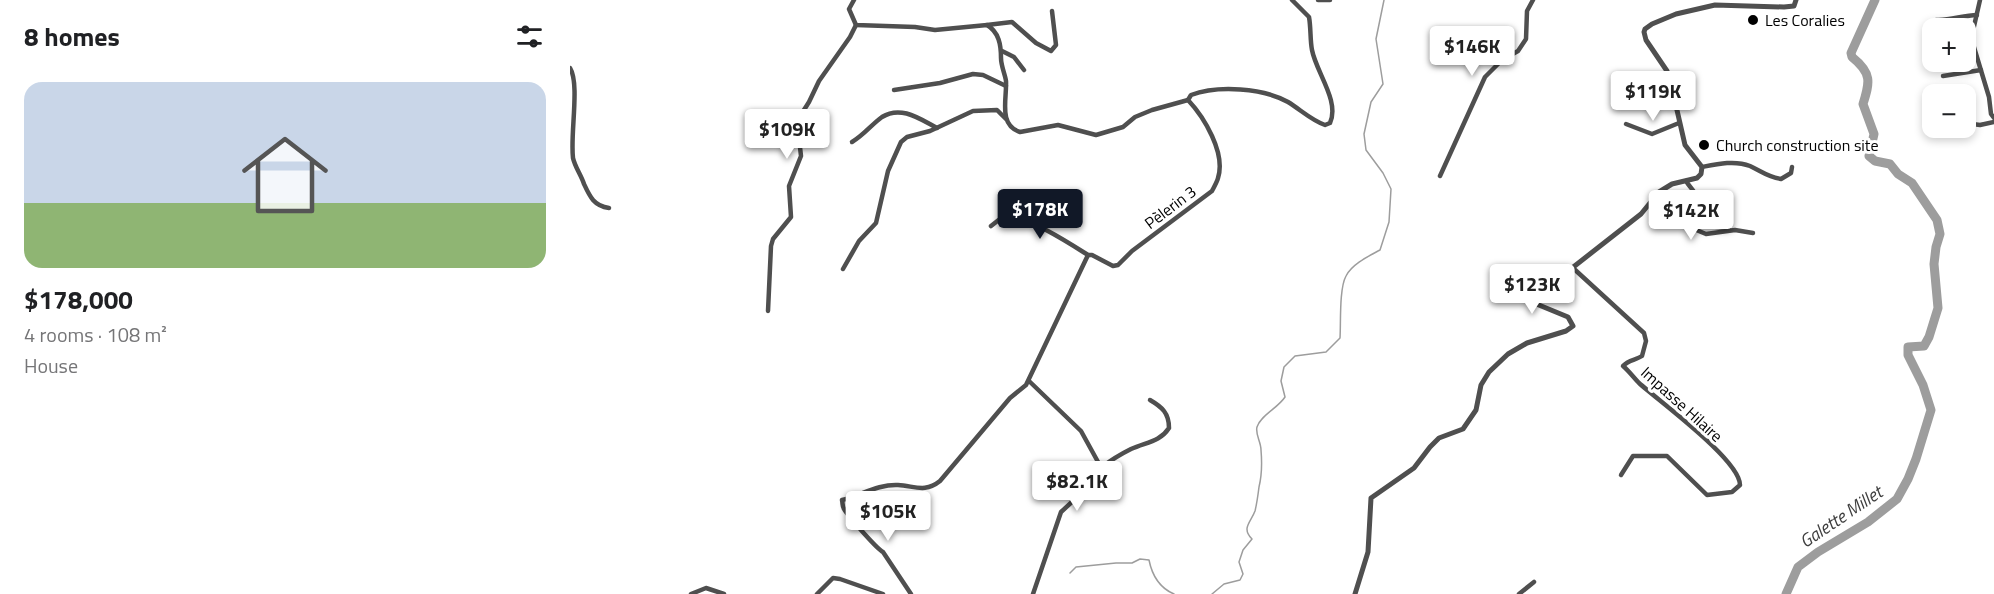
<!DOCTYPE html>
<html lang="en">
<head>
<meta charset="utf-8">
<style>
  :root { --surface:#fff; --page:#f2f2f2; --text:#202124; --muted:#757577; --accent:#111827 }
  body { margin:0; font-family:"Titillium Web",sans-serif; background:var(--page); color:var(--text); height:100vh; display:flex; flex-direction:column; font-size:22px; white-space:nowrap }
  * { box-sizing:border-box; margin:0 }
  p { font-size:20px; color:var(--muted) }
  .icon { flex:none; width:33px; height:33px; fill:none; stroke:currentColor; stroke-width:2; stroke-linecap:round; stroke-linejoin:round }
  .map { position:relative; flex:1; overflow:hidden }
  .sheet { display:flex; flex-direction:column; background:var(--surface); width:570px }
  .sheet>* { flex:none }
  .buttons { position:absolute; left:1352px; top:18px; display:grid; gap:12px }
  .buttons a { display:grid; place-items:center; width:54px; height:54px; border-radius:12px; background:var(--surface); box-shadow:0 3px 9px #0003; font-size:30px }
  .price { position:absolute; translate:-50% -51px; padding:0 14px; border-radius:6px; background:#fff; color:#222; font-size:20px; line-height:39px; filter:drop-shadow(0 2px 3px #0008) }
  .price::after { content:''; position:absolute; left:50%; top:36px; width:18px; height:14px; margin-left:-9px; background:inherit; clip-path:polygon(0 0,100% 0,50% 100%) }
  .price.selected { background:var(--accent); color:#fff }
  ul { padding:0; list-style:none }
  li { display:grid; align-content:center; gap:12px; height:318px; padding:0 24px }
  li span { display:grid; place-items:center; height:186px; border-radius:18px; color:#555 }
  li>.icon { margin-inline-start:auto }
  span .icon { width:108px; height:108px; fill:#fffc; stroke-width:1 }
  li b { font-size:26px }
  h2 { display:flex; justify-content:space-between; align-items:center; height:72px; padding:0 24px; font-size:26px }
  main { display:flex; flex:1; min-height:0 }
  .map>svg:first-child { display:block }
</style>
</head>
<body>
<main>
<section class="sheet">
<h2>8 homes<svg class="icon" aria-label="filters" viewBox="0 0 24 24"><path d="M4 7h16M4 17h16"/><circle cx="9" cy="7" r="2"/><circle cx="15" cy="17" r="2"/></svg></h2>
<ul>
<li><span style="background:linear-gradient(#c9d6e8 65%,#8fb573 0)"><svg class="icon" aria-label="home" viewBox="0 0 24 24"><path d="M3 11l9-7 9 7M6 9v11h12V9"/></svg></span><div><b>$178,000</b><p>4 rooms · 108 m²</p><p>House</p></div></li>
</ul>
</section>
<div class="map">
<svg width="1424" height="594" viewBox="0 0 1424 594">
  <rect width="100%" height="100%" fill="#fff"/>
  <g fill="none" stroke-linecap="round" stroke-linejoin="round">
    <g stroke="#9d9d9d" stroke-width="1.5">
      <path d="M500,573l6,-6 40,-4h16l8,-4 9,1c3,15 11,28 25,34"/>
      <path d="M642,594l12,-10 16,-4 3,-6 -4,-12 4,-12 9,-11c-11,-11 -1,-17 3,-28 2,-8 3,-16 4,-24 3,-12 3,-25 2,-37 0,-8 -6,-16 -4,-23 4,-12 21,-19 28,-30l-4,-16 3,-14 11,-11 31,-4 14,-14c1,-15 -1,-49 6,-62 6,-12 23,-20 34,-26l9,-28 2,-33 -8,-16 -17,-23 -2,-16 7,-32 12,-18 -7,-45 8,-39"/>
    </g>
    <path stroke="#9d9d9d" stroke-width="9" d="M1216,594l12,-27 20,-15 50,-30 29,-23 11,-20 8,-20 15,-49 -8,-25 -15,-30v-8l16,-1 5,-9 9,-29 -4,-44 2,-17 4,-13 -3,-14 -25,-37 -14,-9 -8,-10 -15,-3 -6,-5 5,-22 -11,-30c7,-22 9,-31 -11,-47l-1,-4 24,-53"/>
    <g stroke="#4f4f4f" stroke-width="4.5">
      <path d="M284,0l-5,9 7,16 59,2 20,3 52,-5c12,7 14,20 14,33 0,8 4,16 5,23 1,18 -8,44 14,51l38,-7 38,10 27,-8 12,-10 17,-7 36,-10"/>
      <polyline points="748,0 760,0"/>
      <polyline points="1410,0 1402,35 1403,44 1419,97 1421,114 1424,118"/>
      <path d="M1366,20c14,1 27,-5 41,-5"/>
      <polyline points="417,25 442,22 466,43 481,51 486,45 482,11"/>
      <polyline points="432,51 444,57 454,70"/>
      <path d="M0,68c10,16 0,66 3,90 2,9 8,17 11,26 6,13 10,22 25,24"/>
      <polyline points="1373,76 1411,70"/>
      <polyline points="324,90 370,83 403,74 413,75 436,86"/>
      <polyline points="1395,123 1410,125 1424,122"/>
      <polyline points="1056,124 1082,134 1109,123"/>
      <path d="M282,142c12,-7 19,-17 30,-25 19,-12 38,2 55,11"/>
      <path d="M1132,167c15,-3 33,-7 48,-1 11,5 18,11 31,13l10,-6 1,-6"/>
      <polyline points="870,176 915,77 932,60 948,51 956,39 957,11 963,0"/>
      <path d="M1116,181c7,11 20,21 15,35 -2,5 -6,7 -7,13l12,5 29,-4 18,3"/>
      <polyline points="1125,225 1159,228"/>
      <path d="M421,226l14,-11c22,1 64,28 83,40h4l21,11 5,-1 14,-14 80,-60c2,-4 5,-9 6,-13 8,-25 -14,-61 -30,-78l3,-5c27,-10 72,-7 97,7 13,8 23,18 37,23l5,-2c10,-22 -14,-51 -18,-73 -2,-10 -1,-22 -3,-33l-17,-17"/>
      <path d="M1003,268l71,65 2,8 -4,15c-6,4 -14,4 -19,10 6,5 11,12 16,17 21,19 101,77 101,102l-8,7 -25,3 -40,-39h-34l-12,19"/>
      <polyline points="273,269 289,241 306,223 318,171 331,142 337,137 360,131 403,111 427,110 436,119"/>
      <polyline points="198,311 201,246 203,239 221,217 219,186 231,156 227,121 239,102 249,81 280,37 286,25"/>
      <polyline points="459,381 511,431 533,471 528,478 491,512 463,594"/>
      <path d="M532,467c9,-7 19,-13 29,-18 15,-7 29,-7 38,-21 0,-15 -7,-21 -19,-28"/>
      <polyline points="121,594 136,588 154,594"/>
      <polyline points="247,594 263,578 270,579 313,594"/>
      <path d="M341,594l-28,-42c-6,-3 -35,-36 -39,-43 -2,-4 -1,-4 -2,-9 19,-5 37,-16 56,-15 17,1 27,8 42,-4l70,-83 16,-13 62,-130"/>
      <polyline points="949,594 964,582"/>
    </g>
    <polyline stroke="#4f4f4f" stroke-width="5" points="785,594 798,552 801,498 844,468 860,447 869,438 893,429 906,410 911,385 919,372 938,354 957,343 996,331 1003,326 998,317 964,303 962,297 964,292 988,279 1071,214 1089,192 1102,184 1127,178 1131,174 1132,167 1115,145 1101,84 1097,71 1076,40 1074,32 1075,29 1082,24 1106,14 1145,5 1214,7 1224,6 1226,0"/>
  </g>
  <g fill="#000" stroke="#fff" stroke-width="2">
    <circle cx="1183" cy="20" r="6"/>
    <circle cx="1134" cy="145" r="6"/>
  </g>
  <g text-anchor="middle" stroke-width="6" stroke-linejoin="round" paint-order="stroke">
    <g font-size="16" fill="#000" stroke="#fff" text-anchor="start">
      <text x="1195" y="26">Les Coralies</text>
      <text x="1146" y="151">Church construction site</text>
    </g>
    <g font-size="16" fill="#000" stroke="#fff">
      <text transform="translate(600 207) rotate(-37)" y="6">Pèlerin 3</text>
      <text transform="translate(1112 404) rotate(42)" y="6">Impasse Hilaire</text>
    </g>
    <g font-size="18" font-style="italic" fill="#3e3e3e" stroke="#fff">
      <text transform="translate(1271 517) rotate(-34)" y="6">Galette Millet</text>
    </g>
  </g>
</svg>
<div class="buttons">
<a>+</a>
<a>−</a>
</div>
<b class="price" style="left:902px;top:77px">$146K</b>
<b class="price" style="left:1083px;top:122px">$119K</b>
<b class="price" style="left:217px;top:160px">$109K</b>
<b class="price selected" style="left:470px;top:240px">$178K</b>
<b class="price" style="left:1121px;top:241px">$142K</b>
<b class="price" style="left:962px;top:315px">$123K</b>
<b class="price" style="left:507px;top:512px">$82.1K</b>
<b class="price" style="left:318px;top:542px">$105K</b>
</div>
</main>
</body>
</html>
